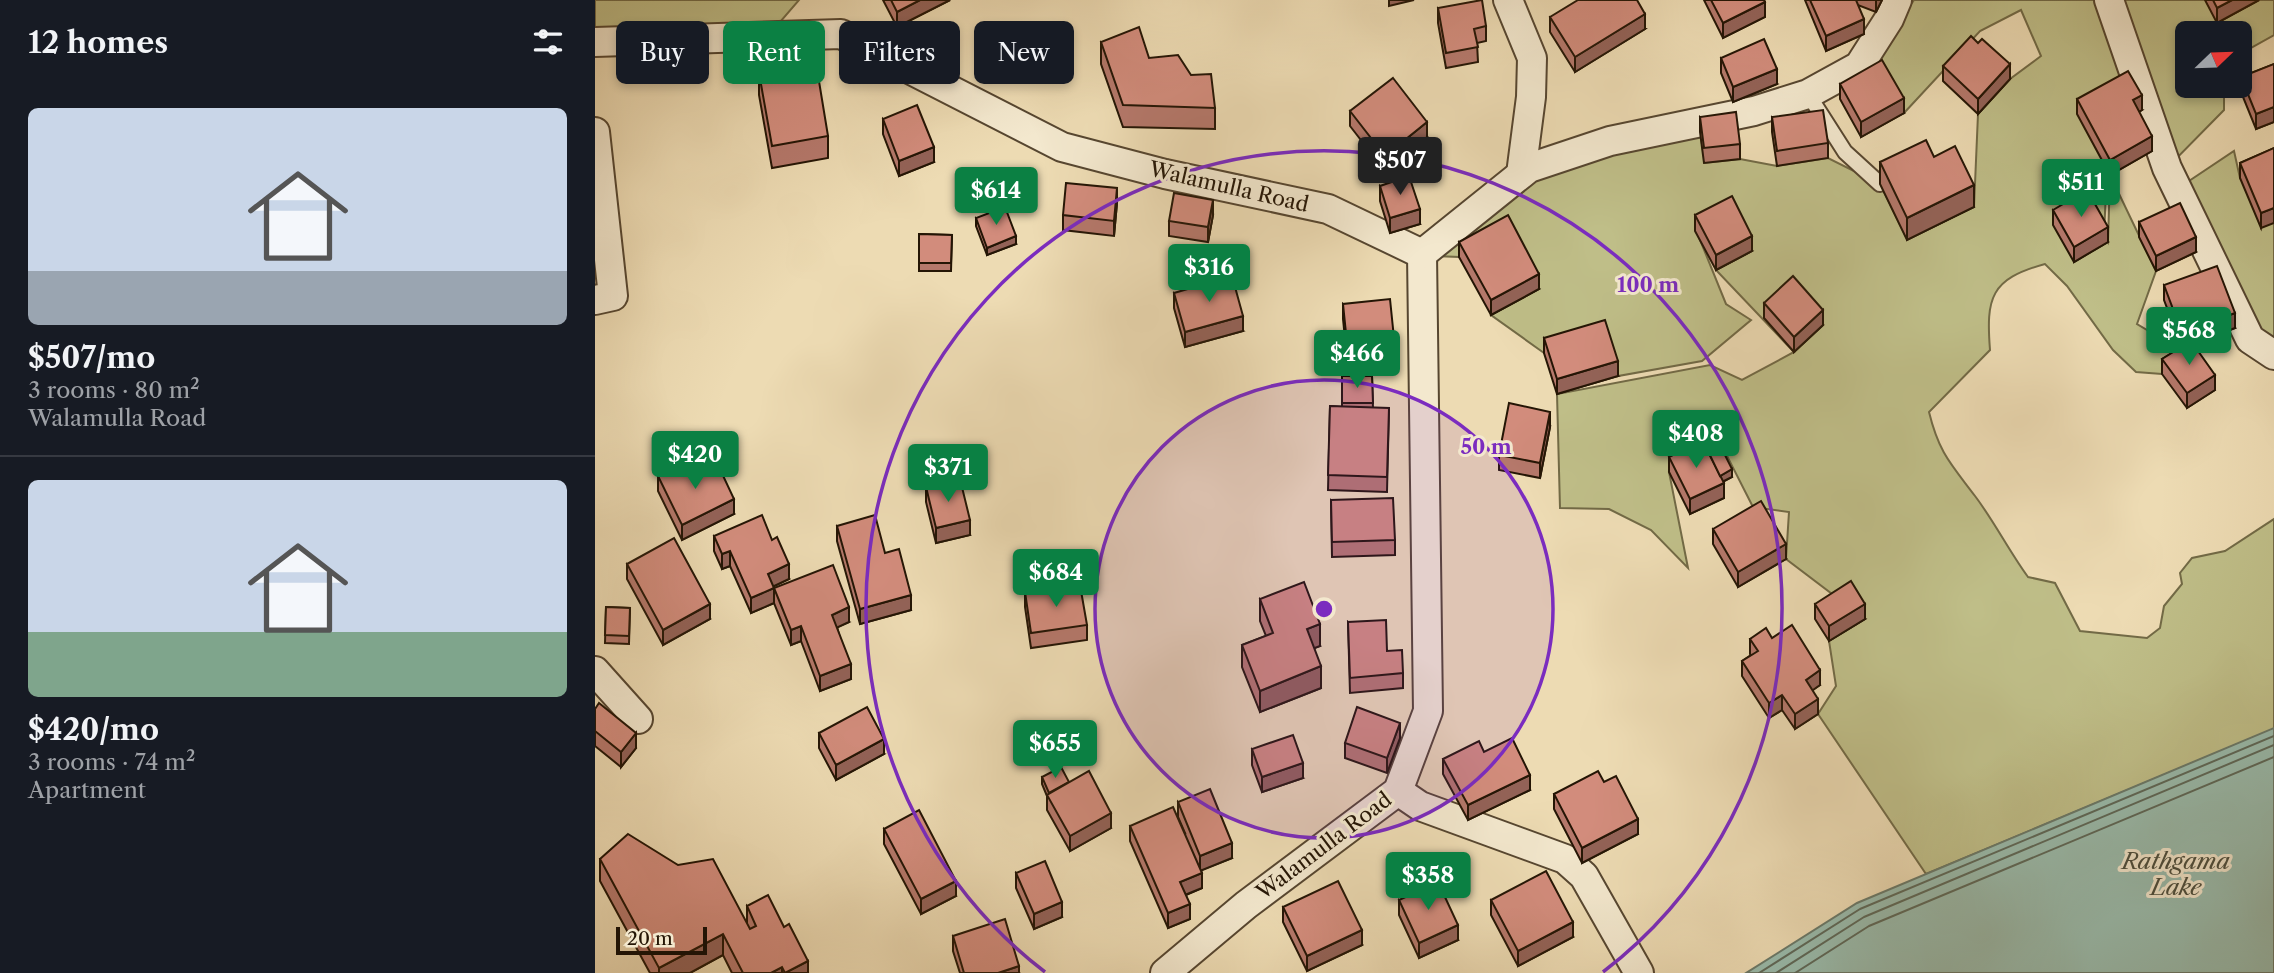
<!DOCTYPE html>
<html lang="en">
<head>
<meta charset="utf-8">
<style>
  :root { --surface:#171b24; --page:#20242c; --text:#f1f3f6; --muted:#9ea1a6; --line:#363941; --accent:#0b8043 }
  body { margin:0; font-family:"Libre Caslon Text",serif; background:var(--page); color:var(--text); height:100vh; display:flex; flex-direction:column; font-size:26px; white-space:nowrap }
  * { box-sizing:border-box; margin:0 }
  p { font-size:23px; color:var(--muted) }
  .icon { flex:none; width:38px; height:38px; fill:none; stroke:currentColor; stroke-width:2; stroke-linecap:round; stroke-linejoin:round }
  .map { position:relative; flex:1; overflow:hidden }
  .side { display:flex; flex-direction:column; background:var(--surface); width:595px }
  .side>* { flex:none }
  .banner { position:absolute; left:21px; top:21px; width:665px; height:63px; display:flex; gap:14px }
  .needle { width:46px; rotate:67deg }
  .buttons { position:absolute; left:1580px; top:21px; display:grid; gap:14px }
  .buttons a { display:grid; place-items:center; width:77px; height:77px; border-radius:10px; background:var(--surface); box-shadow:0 4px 10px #0003; font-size:35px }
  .scale { position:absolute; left:21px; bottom:18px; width:91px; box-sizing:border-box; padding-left:7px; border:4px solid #241505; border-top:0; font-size:19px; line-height:24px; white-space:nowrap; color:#241505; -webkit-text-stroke:5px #f3e8ce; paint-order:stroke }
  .price { position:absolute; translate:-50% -60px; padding:0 16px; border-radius:7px; background:var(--accent); color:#fff; font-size:23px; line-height:46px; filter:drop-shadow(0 2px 4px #0008) }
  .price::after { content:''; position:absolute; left:50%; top:42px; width:21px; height:16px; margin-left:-10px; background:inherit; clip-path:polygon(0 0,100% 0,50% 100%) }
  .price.active { background:#222; color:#fff }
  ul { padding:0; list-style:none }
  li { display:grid; align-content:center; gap:14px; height:371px; padding:0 28px }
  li+li { border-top:2px solid var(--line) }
  li span { display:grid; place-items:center; height:217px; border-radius:10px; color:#555 }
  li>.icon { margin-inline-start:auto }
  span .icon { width:126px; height:126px; fill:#fffc; stroke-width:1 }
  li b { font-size:30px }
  h2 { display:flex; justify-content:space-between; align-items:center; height:84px; padding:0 28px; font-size:30px }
  .tag { padding:0 24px; border-radius:10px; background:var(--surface); box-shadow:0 4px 10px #0003; font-size:24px; line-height:63px }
  .tag.active { background:var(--accent); color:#fff }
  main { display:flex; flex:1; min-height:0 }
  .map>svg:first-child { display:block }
</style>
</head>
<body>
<main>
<section class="side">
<h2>12 homes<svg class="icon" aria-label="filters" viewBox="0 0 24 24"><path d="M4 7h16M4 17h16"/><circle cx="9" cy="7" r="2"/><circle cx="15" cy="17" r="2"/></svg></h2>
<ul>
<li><span style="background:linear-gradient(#c9d6e8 75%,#9aa5b1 0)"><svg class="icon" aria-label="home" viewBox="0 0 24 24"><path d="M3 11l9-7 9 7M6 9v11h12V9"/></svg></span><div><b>$507/mo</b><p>3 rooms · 80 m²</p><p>Walamulla Road</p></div></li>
<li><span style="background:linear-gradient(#c9d6e8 70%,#7fa58c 0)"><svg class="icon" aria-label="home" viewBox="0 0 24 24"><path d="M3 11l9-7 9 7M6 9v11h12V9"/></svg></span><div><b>$420/mo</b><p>3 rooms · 74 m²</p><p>Apartment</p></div></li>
</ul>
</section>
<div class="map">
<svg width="1679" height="973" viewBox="0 0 1679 973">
  <rect width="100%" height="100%" fill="#eddbb3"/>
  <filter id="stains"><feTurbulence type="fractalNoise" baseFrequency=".00286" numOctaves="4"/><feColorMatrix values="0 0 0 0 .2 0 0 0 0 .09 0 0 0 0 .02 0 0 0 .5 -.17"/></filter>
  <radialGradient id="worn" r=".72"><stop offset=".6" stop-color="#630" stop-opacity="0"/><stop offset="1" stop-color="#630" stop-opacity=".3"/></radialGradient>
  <g fill="#bfbe88" stroke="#726a46" stroke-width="2">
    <polygon points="0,0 204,0 173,36 0,42"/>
    <path d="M1319,0h185l29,86 -21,83 -3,66 4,7 2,-67 46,96 -19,53 54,32 -29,18 -26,-2 -23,-22 -46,-64 -22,-22c-55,15 -59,34 -55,86l-61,62c10,41 22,52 46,84 19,25 34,55 53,81l27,6 25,48 67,7 13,-10 4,-22 18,-22 -2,-11 12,-15 33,-7 49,-32v210l-348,145 -108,-160 18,-28 -7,-45 36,-22 -79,-60 3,-47 -36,-5 -32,-63 -52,28 19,96 -37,-38 -42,-21 -49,-1 -3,-114 153,-29 32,15 52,-28 -78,-82 36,-19 -56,-21 30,74 25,16 -49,41 -84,15 -13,-41 -61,18 -53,-38 48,-26 -80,-32 -23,-1 96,-79 79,-27 89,-18 5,31 35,-4 37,7 51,-8 52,26 27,55 67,-32 4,-93 32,-35 31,-23 -20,-46 -41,21 -76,82 -22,-38 -11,-12z"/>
    <polygon points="1514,0 1679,0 1679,35 1645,54 1645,33 1592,33 1592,86 1629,86 1629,110 1572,168"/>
    <polygon points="1639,151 1645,178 1679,223 1679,355 1582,189"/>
  </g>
  <polygon fill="#99bbac" stroke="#6a7969" stroke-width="2" points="1679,728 1679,973 1151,973 1262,903"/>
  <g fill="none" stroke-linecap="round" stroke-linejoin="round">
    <g stroke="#5e6858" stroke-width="2">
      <polyline points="1164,973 1265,909 1679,736"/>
      <polyline points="1181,973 1269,917 1679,745"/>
      <polyline points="1200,973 1274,926 1679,757"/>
    </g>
    <g stroke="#564630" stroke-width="18">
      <polyline id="lane" points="1213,94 1250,152 1285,184"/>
    </g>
    <g stroke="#564630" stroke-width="32">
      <g id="street">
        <polyline points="913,0 937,58 936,97 926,174"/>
        <polyline points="1514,0 1572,168 1655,339 1679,355"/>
        <polyline points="0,42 246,34 467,147 570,174 733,209 827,254 833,711 803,791 651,905 570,973"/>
        <polyline points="0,132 18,296 0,300"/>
        <polyline points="827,254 934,168 1015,141 1159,111 1213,94 1264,66 1294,19 1302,0"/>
        <polyline points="0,671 43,719"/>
        <polyline points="803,791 825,806 970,859 989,876 1044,973"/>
      </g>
    </g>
    <use href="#lane" stroke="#f3e8ce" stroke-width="14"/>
    <use href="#street" stroke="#f3e8ce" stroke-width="28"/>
  </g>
  <g fill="#b5786b" stroke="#241505" stroke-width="2">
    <polygon points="288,0 355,0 302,27"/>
    <polygon points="1109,0 1169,0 1170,17 1128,38"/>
    <polygon points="1210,0 1287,0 1281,12 1263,5 1269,34 1231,51"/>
    <polygon points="1610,0 1664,0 1622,23"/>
    <polygon points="843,8 891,26 891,41 882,43 883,62 851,68 843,23"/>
    <polygon points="955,17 1050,29 980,72 955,32"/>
    <polygon points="506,42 554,58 596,75 620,108 620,129 528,127 506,64"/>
    <polygon points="1126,58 1182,84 1138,102 1126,73"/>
    <polygon points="1679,64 1679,122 1661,129 1646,92 1646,77"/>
    <polygon points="1348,66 1415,79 1383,114 1348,81"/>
    <polygon points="164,73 233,136 233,158 177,168 164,95"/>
    <polygon points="1245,84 1309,113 1266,137 1245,99"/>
    <polygon points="1482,99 1547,110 1544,112 1557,151 1515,175 1482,114"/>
    <polygon points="755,111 832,137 790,171 755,126"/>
    <polygon points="1105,117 1145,144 1145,159 1109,163 1105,132"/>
    <polygon points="1177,117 1233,143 1233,158 1182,166 1177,132"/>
    <polygon points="288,119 339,162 304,176 288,134"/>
    <polygon points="1679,148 1666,228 1645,178 1645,163"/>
    <polygon points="1339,157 1379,207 1312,240 1285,184 1285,162"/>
    <polygon points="785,186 825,224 795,233 785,201"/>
    <polygon points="522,203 519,236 468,230 468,215"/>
    <polygon points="1458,210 1513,242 1479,262 1458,225"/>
    <polygon points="618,215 613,242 574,236 574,221"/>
    <polygon points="1100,215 1157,251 1121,270 1100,231"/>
    <polygon points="381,218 421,244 392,255 381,226"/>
    <polygon points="1544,222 1601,252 1561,271 1544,237"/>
    <polygon points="324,234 357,235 356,271 324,271"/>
    <polygon points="864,242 944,289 896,315 864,257"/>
    <polygon points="1569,285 1640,328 1598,344 1620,390 1592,408 1567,374 1567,359 1587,347 1569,300"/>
    <polygon points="579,293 648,331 590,347 579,308"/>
    <polygon points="1169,303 1228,325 1199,352 1169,318"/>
    <polygon points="748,304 800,348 800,363 753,368 748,319"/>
    <polygon points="949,338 1023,376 962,394 949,353"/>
    <polygon points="747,376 777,376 778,408 794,408 792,492 733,490 735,406 747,407"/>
    <polygon points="955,427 945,478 904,470 904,455"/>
    <polygon points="1111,447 1137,477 1128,482 1129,498 1095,514 1074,472 1074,457"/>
    <polygon points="63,476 139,514 87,540 63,491"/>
    <polygon points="331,487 375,535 341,543 331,502"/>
    <polygon points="736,500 800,540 800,555 737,557"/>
    <polygon points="242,526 290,553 316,610 265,624 242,541"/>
    <polygon points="1118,529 1191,559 1143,587 1118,544"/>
    <polygon points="119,536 194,579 179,586 179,588 254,622 242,627 256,679 225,691 206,641 196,645 179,603 156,613 135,566 127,569 119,551"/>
    <polygon points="32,564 115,619 68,645 32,579"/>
    <polygon points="430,592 492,625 492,640 436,648 430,607"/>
    <polygon points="665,599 725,646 719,648 726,688 665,712 647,667 647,645 671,636 665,621"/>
    <polygon points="1220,604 1270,619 1234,641 1220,619"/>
    <polygon points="11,607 35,608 34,644 10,643"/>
    <polygon points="753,622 808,673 808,688 755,693"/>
    <polygon points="1177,638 1225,685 1217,690 1223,714 1200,729 1187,710 1174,718 1147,676 1147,661 1156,655 1155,654 1155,639"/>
    <polygon points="0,709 41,748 26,767 0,746"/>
    <polygon points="224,733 289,754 241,780 224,748"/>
    <polygon points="805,738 792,773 750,758 750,743"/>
    <polygon points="657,749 708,778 667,792 657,765"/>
    <polygon points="889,752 935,790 873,820 848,774 848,759"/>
    <polygon points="447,777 474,782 516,828 475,851 452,810 452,796 447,784"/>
    <polygon points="1009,782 1043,834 987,863 959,809 959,794"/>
    <polygon points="583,802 637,858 606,870 607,888 591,895 595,919 573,928 535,841 535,826 590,833 583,817"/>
    <polygon points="289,829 361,896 326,914 289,844"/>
    <polygon points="5,859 83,865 152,923 152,906 213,973 137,973 128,955 95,973 55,973 5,881"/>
    <polygon points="421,873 467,917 439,929 421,888"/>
    <polygon points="804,900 863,940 824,958 804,915"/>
    <polygon points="896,900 978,937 923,966 896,915"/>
    <polygon points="688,907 767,945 712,971 688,922"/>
    <polygon points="358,936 424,973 365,973 358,951"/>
  </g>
  <g fill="#936257" stroke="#241505" stroke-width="2">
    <polygon points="325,0 355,0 302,27 302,12"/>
    <polygon points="794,0 819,0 794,6"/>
    <polygon points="1281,0 1287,0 1281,12"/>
    <polygon points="1637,0 1664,0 1622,23 1622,8"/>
    <polygon points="1170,2 1170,17 1128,38 1128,23"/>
    <polygon points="1050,14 1050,29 980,72 980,57"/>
    <polygon points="1269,19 1269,34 1231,51 1231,36"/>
    <polygon points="1415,64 1415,79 1383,114 1383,99"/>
    <polygon points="1182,69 1182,84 1138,102 1138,87"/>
    <polygon points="1547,95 1547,110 1538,115 1538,100"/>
    <polygon points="1309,98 1309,113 1266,137 1266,122"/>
    <polygon points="1679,107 1679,122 1661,129 1661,114"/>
    <polygon points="832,122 832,137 790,171 790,156"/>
    <polygon points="1557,136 1557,151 1515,175 1515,160"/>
    <polygon points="339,147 339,162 304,176 304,161"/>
    <polygon points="1379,185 1379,207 1312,240 1312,218"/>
    <polygon points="522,188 522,203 519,236 519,221"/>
    <polygon points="618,200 618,215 613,242 613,227"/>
    <polygon points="1679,208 1679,223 1666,228 1666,213"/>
    <polygon points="825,209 825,224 795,233 795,218"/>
    <polygon points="1513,227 1513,242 1479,262 1479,247"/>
    <polygon points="421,236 421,244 392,255 392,248"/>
    <polygon points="1157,236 1157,251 1121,270 1121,255"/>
    <polygon points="1601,237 1601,252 1561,271 1561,256"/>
    <polygon points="944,274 944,289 896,315 896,300"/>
    <polygon points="1228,310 1228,325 1199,352 1199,337"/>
    <polygon points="1640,313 1640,328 1587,348 1587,333"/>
    <polygon points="648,316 648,331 590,347 590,332"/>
    <polygon points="1023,361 1023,376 962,394 962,379"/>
    <polygon points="1620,375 1620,390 1592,408 1592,393"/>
    <polygon points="955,412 955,427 945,478 945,463"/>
    <polygon points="1137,469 1137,477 1125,483 1125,476"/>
    <polygon points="1129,483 1129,498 1095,514 1095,499"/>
    <polygon points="139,499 139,514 87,540 87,525"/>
    <polygon points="375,520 375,535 341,543 341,528"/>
    <polygon points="1191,544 1191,559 1143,587 1143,572"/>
    <polygon points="135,551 135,566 127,569 127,554"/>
    <polygon points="194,564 194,579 173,589 173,574"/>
    <polygon points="179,588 179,603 156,613 156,598"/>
    <polygon points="316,595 316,610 265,624 265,609"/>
    <polygon points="115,604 115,619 68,645 68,630"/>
    <polygon points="1270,604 1270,619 1234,641 1234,626"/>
    <polygon points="254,607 254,622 237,630 237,615"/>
    <polygon points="725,624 725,646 712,651 712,629"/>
    <polygon points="206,626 206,641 196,645 196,630"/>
    <polygon points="256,664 256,679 225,691 225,676"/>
    <polygon points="726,666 726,688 665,712 665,691"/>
    <polygon points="1225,670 1225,685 1211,695 1211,680"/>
    <polygon points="1187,695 1187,710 1174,718 1174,703"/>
    <polygon points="1223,699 1223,714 1200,729 1200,714"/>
    <polygon points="805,723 805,738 792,773 792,758"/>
    <polygon points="41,733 41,748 26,767 26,752"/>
    <polygon points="289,739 289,754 241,780 241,765"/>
    <polygon points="708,763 708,778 667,792 667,777"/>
    <polygon points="935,775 935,790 873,820 873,805"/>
    <polygon points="516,813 516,828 475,851 475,836"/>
    <polygon points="1043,819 1043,834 987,863 987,848"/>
    <polygon points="637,843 637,858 605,871 605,856"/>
    <polygon points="607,873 607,888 585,897 585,882"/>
    <polygon points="361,881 361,896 326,914 326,899"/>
    <polygon points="467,902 467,917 439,929 439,914"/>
    <polygon points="595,904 595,919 573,928 573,913"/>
    <polygon points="978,922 978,937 923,966 923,951"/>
    <polygon points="863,925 863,940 824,958 824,943"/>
    <polygon points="767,930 767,945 712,971 712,956"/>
    <polygon points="128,934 128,955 95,973 64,973 64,968"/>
    <polygon points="213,961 213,973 190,973"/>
    <polygon points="424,966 424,973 403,973"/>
    <polygon points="187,967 187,973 176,973"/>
  </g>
  <g fill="#d28c7c" stroke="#241505" stroke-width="2">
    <polygon points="296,0 325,0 302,12"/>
    <polygon points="887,0 891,26 879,29 883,47 851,53 843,8"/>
    <polygon points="983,0 1042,0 1050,14 980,57 955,17"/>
    <polygon points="1116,0 1169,0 1170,2 1128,23"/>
    <polygon points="1215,0 1261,0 1269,19 1231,36"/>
    <polygon points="1618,0 1637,0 1622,8"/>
    <polygon points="544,27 554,58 583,55 596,75 616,74 620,108 528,105 506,42"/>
    <polygon points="1376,36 1383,43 1387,39 1415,64 1383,99 1348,66"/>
    <polygon points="1169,39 1182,69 1138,87 1126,58"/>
    <polygon points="1287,60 1309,98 1266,122 1245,84"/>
    <polygon points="221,63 233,136 177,146 164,73"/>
    <polygon points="1679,64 1679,107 1661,114 1646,77"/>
    <polygon points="1533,71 1547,95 1538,100 1557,136 1515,160 1482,99"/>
    <polygon points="798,78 832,122 790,156 755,111"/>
    <polygon points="322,105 339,147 304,161 288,119"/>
    <polygon points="1228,110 1233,143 1182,151 1177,117"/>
    <polygon points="1141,112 1145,144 1109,148 1105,117"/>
    <polygon points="1331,140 1339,157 1360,146 1379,185 1312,218 1285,162"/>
    <polygon points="1679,148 1679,208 1666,213 1645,163"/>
    <polygon points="814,176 825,209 795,218 785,186"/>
    <polygon points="471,183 522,188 519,221 468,215"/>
    <polygon points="1492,190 1513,227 1479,247 1458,210"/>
    <polygon points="579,193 618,200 613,227 574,221"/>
    <polygon points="1137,196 1157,236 1121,255 1100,215"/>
    <polygon points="1585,203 1601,237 1561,256 1544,222"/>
    <polygon points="410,207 421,236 392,248 381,218"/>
    <polygon points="913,215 944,274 896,300 864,242"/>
    <polygon points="324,234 357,235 356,263 324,263"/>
    <polygon points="1622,266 1640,313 1587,333 1569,285"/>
    <polygon points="637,276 648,316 590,332 579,293"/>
    <polygon points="1198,276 1228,310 1199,337 1169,303"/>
    <polygon points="795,299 800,348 753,353 748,304"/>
    <polygon points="1010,320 1023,361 962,379 949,338"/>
    <polygon points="1596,341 1620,375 1592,393 1567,359"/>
    <polygon points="747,376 777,376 778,403 747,403"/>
    <polygon points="914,403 955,412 945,463 904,455"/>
    <polygon points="735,406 794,408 792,477 733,475"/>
    <polygon points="1107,440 1129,483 1095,499 1074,457"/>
    <polygon points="1123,441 1137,469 1125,476 1111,447"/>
    <polygon points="95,461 103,477 124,467 139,499 87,525 63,476"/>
    <polygon points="365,479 375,520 341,528 331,487"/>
    <polygon points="798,498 800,540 737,542 736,500"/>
    <polygon points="1166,501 1191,544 1143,572 1118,529"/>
    <polygon points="167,515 177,540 182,537 194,564 173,574 179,588 156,598 135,551 127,554 119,536"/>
    <polygon points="280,515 290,553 304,549 316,595 265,609 242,526"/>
    <polygon points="79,538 115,604 68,630 32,564"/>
    <polygon points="238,565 254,607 237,615 256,664 225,676 206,626 196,630 179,588"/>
    <polygon points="1256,581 1270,604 1234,626 1220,604"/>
    <polygon points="709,582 725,624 712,629 726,666 665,691 647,645 678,633 665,599"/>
    <polygon points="485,585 492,625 436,633 430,592"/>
    <polygon points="11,607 35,608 34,636 10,635"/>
    <polygon points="791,620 792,651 807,650 808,673 755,678 753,622"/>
    <polygon points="1197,625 1225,670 1211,680 1223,699 1200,714 1187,695 1174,703 1147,661 1163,651 1155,639 1171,628 1177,638"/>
    <polygon points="4,703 41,733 26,752 0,731 0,709"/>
    <polygon points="272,707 289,739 241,765 224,733"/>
    <polygon points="762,707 805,723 792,758 750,743"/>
    <polygon points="698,735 708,763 667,777 657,749"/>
    <polygon points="917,738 935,775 873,805 848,759 884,741 889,752"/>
    <polygon points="466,767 474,782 454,793 447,777"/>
    <polygon points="494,771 516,813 475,836 452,795"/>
    <polygon points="1003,771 1009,782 1021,776 1043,819 987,848 959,794"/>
    <polygon points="615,789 637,843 605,856 583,802"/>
    <polygon points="578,807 607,873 585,882 595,904 573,913 535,826"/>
    <polygon points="324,810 361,881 326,899 289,829"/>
    <polygon points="33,834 83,865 118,859 155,929 161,926 152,906 173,895 189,927 194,924 213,961 190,973 187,967 176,973 148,973 128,934 64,968 5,859"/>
    <polygon points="450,861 467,902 439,914 421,873"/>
    <polygon points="951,871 978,922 923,951 896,900"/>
    <polygon points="743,881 767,930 712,956 688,907"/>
    <polygon points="843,882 863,925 824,943 804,900"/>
    <polygon points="410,919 424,966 403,973 369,973 358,936"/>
  </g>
  <circle cx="729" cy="609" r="229" fill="#7b2cbf" fill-opacity=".12"/>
  <g fill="none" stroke="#7b2cbf" stroke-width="3.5">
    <circle cx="729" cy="609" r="229"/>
    <path d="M450 972A458 458 0 1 1 1008 972"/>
  </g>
  <g text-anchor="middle" stroke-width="6" stroke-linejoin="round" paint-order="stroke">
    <g font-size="21" fill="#241505" stroke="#f3e8ce">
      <text transform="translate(634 187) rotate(13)" y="7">Walamulla Road</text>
      <text transform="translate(729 846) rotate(-37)" y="7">Walamulla Road</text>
    </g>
    <g font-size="23" font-style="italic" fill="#4d4f3f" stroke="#f3e8ce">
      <text x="1581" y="869">Rathgama<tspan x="1581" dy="26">Lake</tspan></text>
    </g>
  </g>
  <circle cx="729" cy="609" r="10" fill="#7b2cbf" stroke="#f3e8ce" stroke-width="3.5"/>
  <g font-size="21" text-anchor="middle" font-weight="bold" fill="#7b2cbf" stroke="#f3e8ce" stroke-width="6" stroke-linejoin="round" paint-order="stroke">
    <text x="1053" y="292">100 m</text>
    <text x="891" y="454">50 m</text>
  </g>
  <rect width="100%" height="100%" filter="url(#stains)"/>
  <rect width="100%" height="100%" fill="url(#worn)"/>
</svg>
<div class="buttons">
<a><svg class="needle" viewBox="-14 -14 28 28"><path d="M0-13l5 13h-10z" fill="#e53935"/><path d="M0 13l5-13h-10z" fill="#9ea1a6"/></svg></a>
</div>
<div class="scale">20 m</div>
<b class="price active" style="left:805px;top:197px">$507</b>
<b class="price" style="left:1486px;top:219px">$511</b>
<b class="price" style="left:401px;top:227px">$614</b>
<b class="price" style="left:614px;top:304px">$316</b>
<b class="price" style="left:1594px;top:367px">$568</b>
<b class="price" style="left:762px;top:390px">$466</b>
<b class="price" style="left:1101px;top:470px">$408</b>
<b class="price" style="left:100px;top:491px">$420</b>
<b class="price" style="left:353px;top:504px">$371</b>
<b class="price" style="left:461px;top:609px">$684</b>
<b class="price" style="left:460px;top:780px">$655</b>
<b class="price" style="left:833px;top:912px">$358</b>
<div class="banner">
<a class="tag">Buy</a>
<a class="tag active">Rent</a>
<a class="tag">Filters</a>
<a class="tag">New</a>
</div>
</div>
</main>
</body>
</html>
